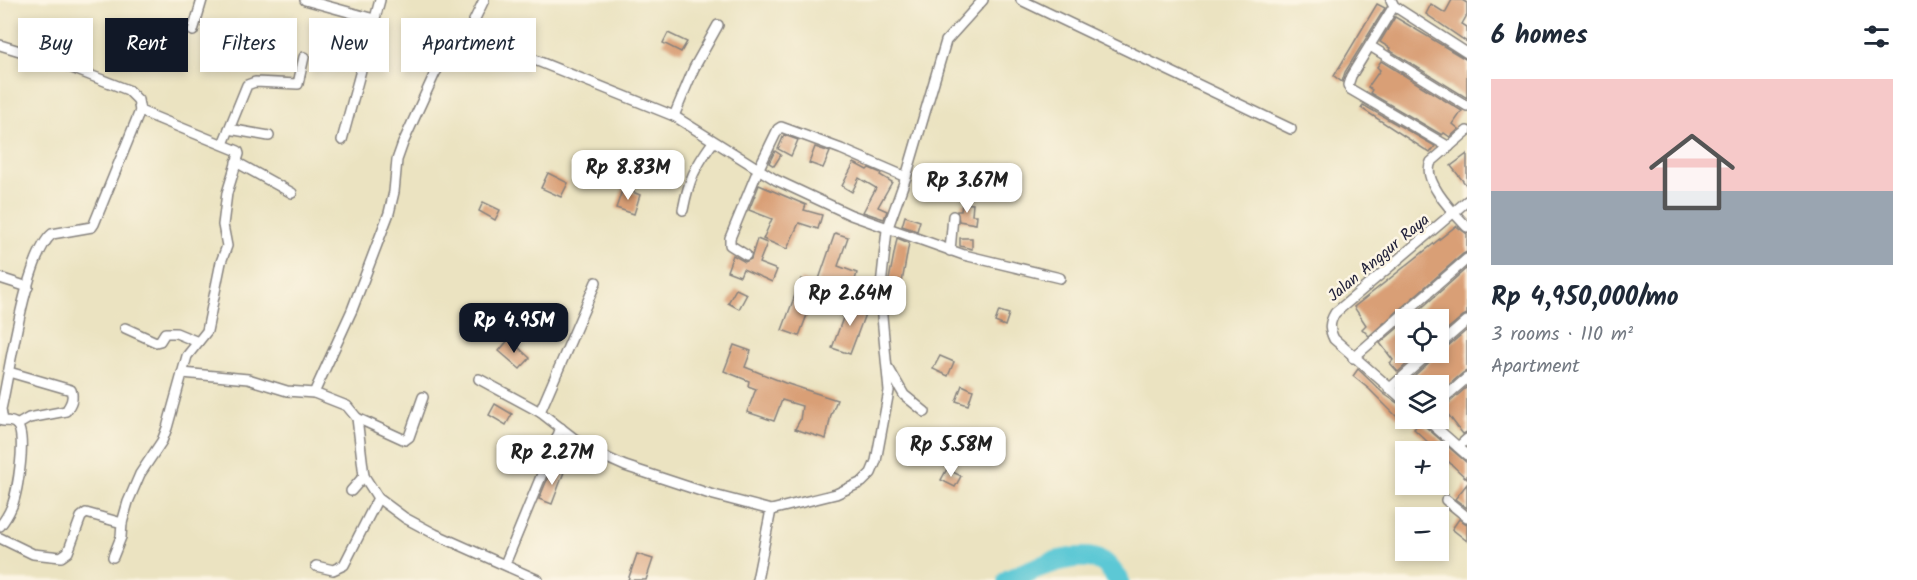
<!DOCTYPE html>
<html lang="en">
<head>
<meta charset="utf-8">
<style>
  :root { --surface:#fff; --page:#f2f2f3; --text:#1f2937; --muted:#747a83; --line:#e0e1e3; --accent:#111827 }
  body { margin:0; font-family:Kalam,sans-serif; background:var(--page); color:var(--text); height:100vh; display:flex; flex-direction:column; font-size:22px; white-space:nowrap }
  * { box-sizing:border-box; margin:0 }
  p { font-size:20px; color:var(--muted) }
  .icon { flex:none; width:33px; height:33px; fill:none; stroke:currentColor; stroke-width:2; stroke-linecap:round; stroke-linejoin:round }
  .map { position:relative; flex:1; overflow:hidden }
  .side { display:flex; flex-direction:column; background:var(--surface); width:450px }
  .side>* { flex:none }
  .hud { position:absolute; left:18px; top:18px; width:570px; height:54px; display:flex; gap:12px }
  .fabs { position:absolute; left:1395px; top:309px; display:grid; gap:12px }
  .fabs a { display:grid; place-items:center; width:54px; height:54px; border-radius:0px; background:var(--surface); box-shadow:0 3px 9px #0003; font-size:30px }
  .price { position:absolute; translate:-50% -51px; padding:0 14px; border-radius:12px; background:#fff; color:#222; font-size:20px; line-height:39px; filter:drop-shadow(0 2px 3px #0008) }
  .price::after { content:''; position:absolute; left:50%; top:36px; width:18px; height:14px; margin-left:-9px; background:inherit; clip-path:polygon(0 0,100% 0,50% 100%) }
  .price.active { background:var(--accent); color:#fff }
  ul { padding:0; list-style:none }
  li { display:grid; align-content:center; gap:12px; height:318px; padding:0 24px }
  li+li { border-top:2px solid var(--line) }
  li span { display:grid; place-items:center; height:186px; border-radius:0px; color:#555 }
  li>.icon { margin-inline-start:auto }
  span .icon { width:108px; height:108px; fill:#fffc; stroke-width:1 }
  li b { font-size:26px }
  h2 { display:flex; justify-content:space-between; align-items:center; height:72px; padding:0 24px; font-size:26px }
  .tag { padding:0 21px; border-radius:0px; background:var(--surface); box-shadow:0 3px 9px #0003; font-size:21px; line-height:54px }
  .tag.active { background:var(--accent); color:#fff }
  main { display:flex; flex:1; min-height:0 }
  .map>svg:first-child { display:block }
</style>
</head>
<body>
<main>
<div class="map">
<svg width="1467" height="580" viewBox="0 0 1467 580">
  <rect width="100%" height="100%" fill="#fcf5e5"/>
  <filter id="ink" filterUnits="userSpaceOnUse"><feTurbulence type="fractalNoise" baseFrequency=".0167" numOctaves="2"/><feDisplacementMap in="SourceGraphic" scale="12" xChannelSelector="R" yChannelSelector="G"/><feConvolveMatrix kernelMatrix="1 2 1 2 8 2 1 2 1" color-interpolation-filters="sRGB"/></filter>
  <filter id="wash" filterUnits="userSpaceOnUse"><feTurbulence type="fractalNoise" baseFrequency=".008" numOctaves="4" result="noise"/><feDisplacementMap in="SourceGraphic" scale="24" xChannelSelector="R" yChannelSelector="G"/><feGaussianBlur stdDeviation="1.35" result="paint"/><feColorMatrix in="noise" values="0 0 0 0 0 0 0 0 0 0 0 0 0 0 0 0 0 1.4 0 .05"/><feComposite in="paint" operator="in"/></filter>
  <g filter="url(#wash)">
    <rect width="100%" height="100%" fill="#ebe3c1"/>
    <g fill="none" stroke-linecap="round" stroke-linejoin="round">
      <path stroke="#5cc8d5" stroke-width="21" d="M1008,580c25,-11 70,-32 95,-18 6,4 11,12 16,18"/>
    </g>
    <g id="blocks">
      <g fill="#d99f76">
        <polygon points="1452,0 1462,0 1467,3 1467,15 1462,24 1467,27 1467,42 1426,14 1431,4 1445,13"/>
        <polygon points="1377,4 1385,8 1345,72 1342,82 1334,76"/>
        <polygon points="1395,17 1467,60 1467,98 1389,50 1390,48 1380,42"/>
        <polygon points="44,22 59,31 50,49 34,41"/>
        <polygon points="668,33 687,42 681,52 663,43"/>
        <polygon points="121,40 153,53 147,67 115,53"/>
        <polygon points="1381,61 1462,111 1453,124 1459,129 1450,137 1444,133 1442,135 1370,93 1372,90 1368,87 1380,70 1377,67"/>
        <polygon points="1363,105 1435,146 1430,153 1361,108"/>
        <polygon points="784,135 798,140 791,156 778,149"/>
        <polygon points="815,147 830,152 823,168 809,163"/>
        <polygon points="775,151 781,155 774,166 769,163"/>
        <polygon points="1467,154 1467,186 1451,166"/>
        <polygon points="854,163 867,170 869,168 881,173 880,175 892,182 878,207 887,211 884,219 863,212 876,188 859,178 852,192 842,186"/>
        <polygon points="548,173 568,183 561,197 541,188"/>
        <polygon points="759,185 806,205 804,210 822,215 818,229 799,223 787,249 763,239 772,219 749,210"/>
        <polygon points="623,188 640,195 634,214 616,208"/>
        <polygon points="483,202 500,210 495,220 479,211"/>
        <polygon points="962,203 973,204 972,215 977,215 976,224 959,221 957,211 961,211"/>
        <polygon points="905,216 920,221 917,231 902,226"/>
        <polygon points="1456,226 1467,234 1467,252 1463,254 1369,336 1362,329 1366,325 1354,307"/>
        <polygon points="835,233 848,237 838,266 857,273 852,290 836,284 834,291 837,293 835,300 815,294 799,336 782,330 801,279 817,285"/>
        <polygon points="897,238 909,243 901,288 888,285"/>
        <polygon points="960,238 972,238 972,249 960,246"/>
        <polygon points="757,239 767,243 759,263 777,270 772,282 743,269 740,276 727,271 733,255 745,262 751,259"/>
        <polygon points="1467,268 1467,314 1463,316 1438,337 1438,320 1408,320"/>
        <polygon points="736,289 747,294 739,309 728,303"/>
        <polygon points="850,299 868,306 850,354 832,348"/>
        <polygon points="999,311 1009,314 1005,326 995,322"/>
        <polygon points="1406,321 1406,352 1420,352 1398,372 1390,363 1393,360 1380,343"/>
        <polygon points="1467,330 1467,371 1463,373 1438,394 1438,386 1420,386 1413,377 1435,357 1438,353 1442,351"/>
        <polygon points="509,339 530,358 520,369 499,351"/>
        <polygon points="734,345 751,351 745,367 785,383 837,400 831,415 826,439 795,429 800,420 802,406 782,400 774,421 747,412 756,389 748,386 749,381 724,371"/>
        <polygon points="940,356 954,362 948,376 933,369"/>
        <polygon points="1358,369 1384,394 1406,409 1398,418 1369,389 1353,376"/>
        <polygon points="962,385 973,390 968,405 956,401"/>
        <polygon points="1467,387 1467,432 1463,434 1443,408"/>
        <polygon points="495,404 512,414 506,425 489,415"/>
        <polygon points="1420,422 1467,463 1467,479 1414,429"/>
        <polygon points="552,468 564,472 552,504 539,499"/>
        <polygon points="947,469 961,476 955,487 941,480"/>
        <polygon points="1467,484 1467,508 1455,499"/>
        <polygon points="1459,519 1467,524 1467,541 1452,529"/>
        <polygon points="637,554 653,559 646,580 628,580"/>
      </g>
    </g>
  </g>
  <g filter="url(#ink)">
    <use href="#blocks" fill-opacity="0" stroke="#86827e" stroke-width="1.5"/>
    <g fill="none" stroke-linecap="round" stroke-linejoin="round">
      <g stroke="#86827e" stroke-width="12">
        <g id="minor">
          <polyline points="305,0 374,19"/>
          <polyline points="1021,0 1291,129"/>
          <polyline points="1391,0 1394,6 1467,53"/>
          <polyline points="1394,6 1351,76 1348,85 1350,89 1449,147"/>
          <polyline points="193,31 202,0"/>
          <polyline points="468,33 674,116 776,180 851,215 964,255 1060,278"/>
          <path d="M0,45l59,18 69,27 10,10 2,11 -46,113 -2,3 -40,7c-27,23 -42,137 -51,175l2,12c4,0 10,0 13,3 12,9 1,69 -4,82 -3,7 -7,14 -12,20"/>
          <polyline points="1370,46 1467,106"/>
          <polyline points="674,116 694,68 718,25"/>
          <polyline points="229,129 269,136"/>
          <path d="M1467,131l-36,31c-10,19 24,52 36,65"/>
          <polyline points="342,140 380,0"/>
          <polyline points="223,144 247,85 255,82 298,84 304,57"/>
          <polyline points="236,162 292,193"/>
          <path d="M683,210c6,-31 12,-43 30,-68"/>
          <polyline points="950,251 953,216"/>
          <polyline points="746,255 730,245 730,238 758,170 778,129 781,127 841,149 906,177"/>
          <polyline points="0,278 28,287"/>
          <polyline points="125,328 156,342 160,341 165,333 176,333 198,342"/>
          <polyline points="1438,346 1467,321"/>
          <polyline points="1353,358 1467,259"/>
          <polyline points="889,369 904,395 925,412"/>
          <path d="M9,372l62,18c3,8 0,14 -5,21l-37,7 -12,7"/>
          <polyline points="182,373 248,379 287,391 314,393 347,406 357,418 364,476 378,498 405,518 435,534 538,580"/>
          <polyline points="479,379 540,412 589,450 625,466 710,494 771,510 836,494 862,482 871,473 876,461 889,391 880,295 887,230 906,177 946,41 983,0"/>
          <polyline points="1389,389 1431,352"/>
          <polyline points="314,393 352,310 389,213 394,192 397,160 403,143 435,73 448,53 468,33 484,0"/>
          <path d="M1406,402l-72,-63c-5,-10 -5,-16 1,-26l132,-112"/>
          <polyline points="1438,403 1467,378"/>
          <polyline points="540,412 596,282"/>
          <polyline points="357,418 405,440 409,437 423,397"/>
          <polyline points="1425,418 1467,455"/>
          <polyline points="1458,447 1467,439"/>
          <polyline points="351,491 364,476"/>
          <polyline points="1446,500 1467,517"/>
          <polyline points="0,538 33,554 61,557 68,552 81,517 86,513 122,523"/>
          <polyline points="113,557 121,537 122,523 128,502 140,474 162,441 167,428 187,356 207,331 221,262 227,246 223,225 227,193 239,154 238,151 140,111"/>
          <polyline points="505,564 561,428"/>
          <polyline points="316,566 333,570 344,565 378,498"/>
          <polyline points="757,580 771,510"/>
        </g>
      </g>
      <use href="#minor" stroke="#fff" stroke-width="9"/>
    </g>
  </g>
  <g text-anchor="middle" stroke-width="5" stroke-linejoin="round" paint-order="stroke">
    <g font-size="16" fill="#22223b" stroke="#fcf5e5">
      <text transform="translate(1378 257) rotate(-40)" y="6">Jalan Anggur Raya</text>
    </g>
  </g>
</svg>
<div class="fabs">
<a><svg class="icon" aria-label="locate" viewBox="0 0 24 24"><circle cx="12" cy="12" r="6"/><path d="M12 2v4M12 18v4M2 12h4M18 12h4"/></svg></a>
<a><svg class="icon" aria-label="layers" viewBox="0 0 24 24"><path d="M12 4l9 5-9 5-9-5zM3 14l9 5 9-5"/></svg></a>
<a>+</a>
<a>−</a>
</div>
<b class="price" style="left:628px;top:201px">Rp 8.83M</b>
<b class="price" style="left:967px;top:214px">Rp 3.67M</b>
<b class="price" style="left:850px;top:327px">Rp 2.64M</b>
<b class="price active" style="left:514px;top:354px">Rp 4.95M</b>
<b class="price" style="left:951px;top:478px">Rp 5.58M</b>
<b class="price" style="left:552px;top:486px">Rp 2.27M</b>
<div class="hud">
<a class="tag">Buy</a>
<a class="tag active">Rent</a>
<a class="tag">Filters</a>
<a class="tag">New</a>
<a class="tag">Apartment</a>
</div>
</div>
<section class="side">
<h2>6 homes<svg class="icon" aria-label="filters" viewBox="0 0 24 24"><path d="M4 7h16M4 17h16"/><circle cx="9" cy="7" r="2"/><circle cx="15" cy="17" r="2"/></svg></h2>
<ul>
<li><span style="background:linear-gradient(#f6c9c9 60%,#9aa5b1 0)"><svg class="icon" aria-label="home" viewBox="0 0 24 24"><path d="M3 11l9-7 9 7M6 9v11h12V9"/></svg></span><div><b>Rp 4,950,000/mo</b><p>3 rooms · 110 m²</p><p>Apartment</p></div></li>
</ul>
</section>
</main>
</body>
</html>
